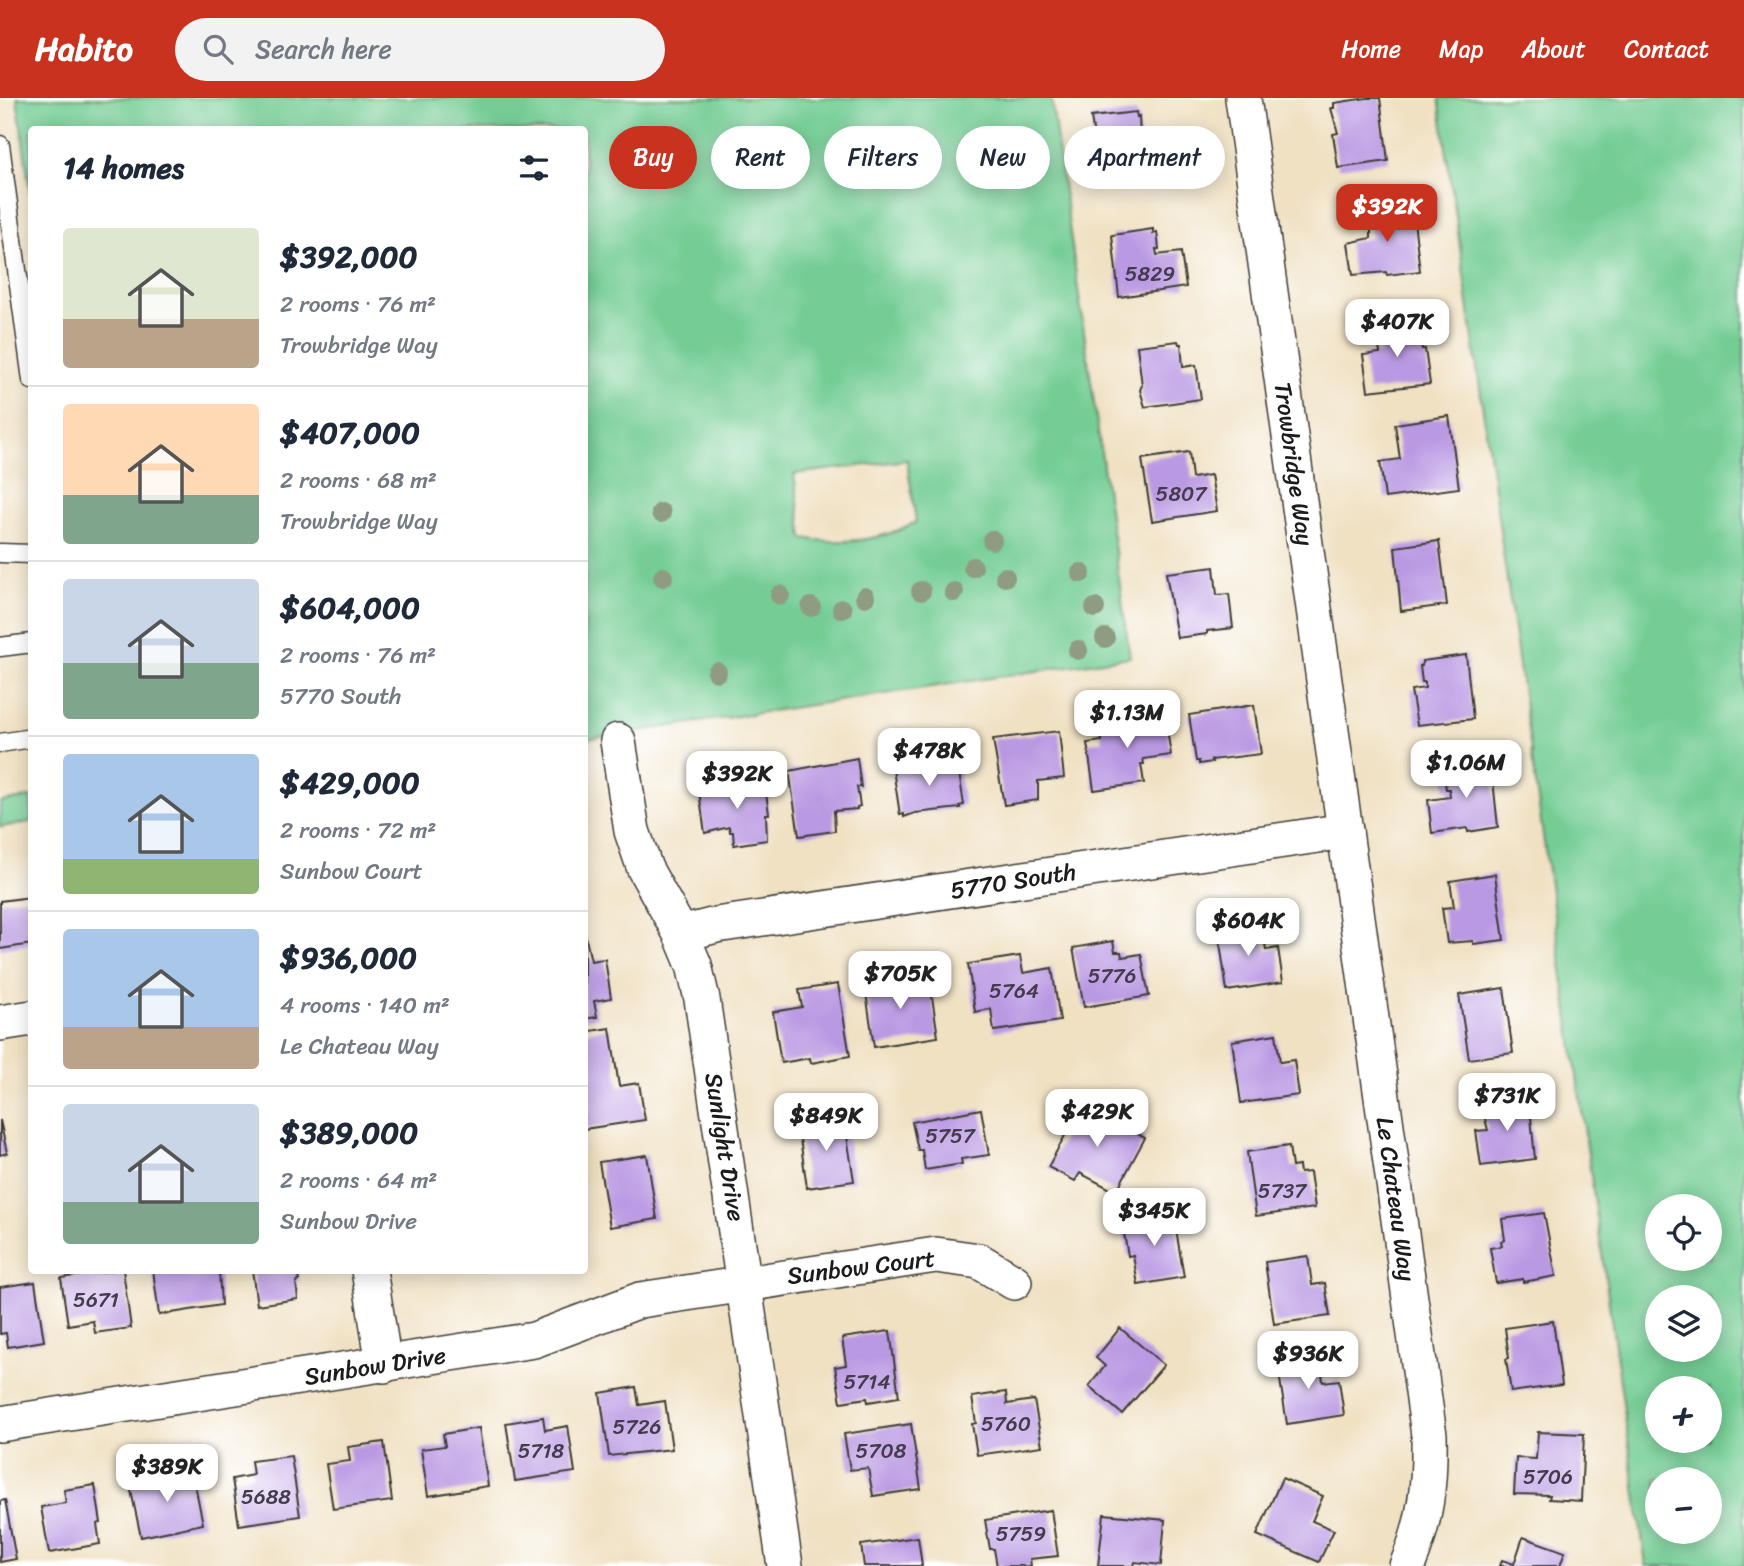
<!DOCTYPE html>
<html lang="en">
<head>
<meta charset="utf-8">
<style>
  :root { --surface:#fff; --page:#f2f2f3; --text:#1f2937; --muted:#747a83; --line:#e0e1e3; --accent:#c8321e }
  body { margin:0; font-family:Sriracha,sans-serif; background:var(--page); color:var(--text); height:100vh; display:flex; flex-direction:column; font-size:26px; white-space:nowrap }
  * { box-sizing:border-box; margin:0 }
  p { font-size:23px; color:var(--muted) }
  .icon { flex:none; width:38px; height:38px; fill:none; stroke:currentColor; stroke-width:2; stroke-linecap:round; stroke-linejoin:round }
  .map { position:relative; flex:1; overflow:hidden }
  .side { position:absolute; left:28px; top:28px; width:560px; height:1148px; display:flex; flex-direction:column; background:var(--surface); border-radius:7px; box-shadow:0 4px 18px #0003 }
  .side>* { flex:none }
  .top-card { position:absolute; left:609px; top:28px; width:665px; height:63px; display:flex; gap:14px }
  .fabs { position:absolute; left:1645px; top:1096px; display:grid; gap:14px }
  .fabs a { display:grid; place-items:center; width:77px; height:77px; border-radius:50%; background:var(--surface); box-shadow:0 4px 18px #0003; font-size:35px }
  .price { position:absolute; translate:-50% -60px; padding:0 16px; border-radius:14px; background:#fff; color:#222; font-size:23px; line-height:46px; filter:drop-shadow(0 2px 4px #0008) }
  .price::after { content:''; position:absolute; left:50%; top:42px; width:21px; height:16px; margin-left:-10px; background:inherit; clip-path:polygon(0 0,100% 0,50% 100%) }
  .price.selected { background:var(--accent); color:#fff }
  ul { padding:0; list-style:none }
  li { display:flex; align-items:center; gap:21px; height:175px; padding:0 35px }
  li+li { border-top:2px solid var(--line) }
  li span { display:grid; place-items:center; flex:none; width:196px; height:140px; border-radius:7px; color:#555 }
  li>.icon { margin-inline-start:auto }
  span .icon { width:84px; height:84px; fill:#fffc; stroke-width:1 }
  li b { font-size:30px }
  h2 { display:flex; justify-content:space-between; align-items:center; height:84px; padding:0 35px; font-size:30px }
  .chip { padding:0 24px; border-radius:32px; background:var(--surface); box-shadow:0 4px 18px #0003; font-size:24px; line-height:63px }
  .chip.selected { background:var(--accent); color:#fff }
  header { display:flex; align-items:center; gap:42px; box-sizing:border-box; height:98px; padding:0 35px; background:var(--accent); color:#fff }
  header strong { font-size:33px }
  nav { display:flex; gap:38px; margin-inline-start:auto; font-size:24px }
  .search { width:490px; height:63px; background:var(--page); display:flex; align-items:center; gap:18px; box-sizing:border-box; padding:0 24px; border-radius:38px; color:var(--muted); font-size:26px }
  .map>svg:first-child { display:block }
</style>
</head>
<body>
<header>
<strong>Habito</strong>
<div class="search"><svg class="icon" aria-label="search" viewBox="0 0 24 24"><circle cx="10" cy="10" r="6"/><path d="M15 15l6 6"/></svg>Search here</div>
<nav><a>Home</a><a>Map</a><a>About</a><a>Contact</a></nav>
</header>
<div class="map">
<svg width="1744" height="1468" viewBox="0 0 1744 1468">
  <rect width="100%" height="100%" fill="#fff"/>
  <filter id="ink" filterUnits="userSpaceOnUse"><feTurbulence type="fractalNoise" baseFrequency=".0143" numOctaves="2"/><feDisplacementMap in="SourceGraphic" scale="14" xChannelSelector="R" yChannelSelector="G"/><feConvolveMatrix kernelMatrix="1 2 1 2 8 2 1 2 1" color-interpolation-filters="sRGB"/></filter>
  <filter id="wash" filterUnits="userSpaceOnUse"><feTurbulence type="fractalNoise" baseFrequency=".00686" numOctaves="4" result="noise"/><feDisplacementMap in="SourceGraphic" scale="28" xChannelSelector="R" yChannelSelector="G"/><feGaussianBlur stdDeviation="1.57" result="paint"/><feColorMatrix in="noise" values="0 0 0 0 0 0 0 0 0 0 0 0 0 0 0 0 0 1.4 0 .05"/><feComposite in="paint" operator="in"/></filter>
  <g filter="url(#wash)">
    <rect width="100%" height="100%" fill="#f0e1c3"/>
    <g fill="#75cd94" stroke="#487458" stroke-width="2" fill-rule="evenodd">
      <path d="M17,0h1034l79,559 -545,82 -1,-609h-552l-1,69zM907,362l9,62c-35,19 -74,23 -113,16l-9,-64z"/>
      <path d="M1439,0h305v1468h-98zM1657,1108h53v52h-53zM1657,1199h53v52h-53zM1657,1290h53v52h-53zM1657,1381h53v52h-53z"/>
      <polygon points="31,699 31,724 0,729 0,704"/>
    </g>
    <g id="blocks">
      <g fill="#ba99e3">
        <polygon points="1367,0 1380,0 1388,63 1338,70 1333,36 1338,35 1331,10 1334,10 1334,5"/>
        <polygon points="1136,14 1137,19 1139,18 1140,40 1164,37 1168,71 1131,77 1132,80 1103,85 1098,62 1099,46 1095,47 1091,19"/>
        <polygon points="1412,106 1420,173 1387,177 1386,174 1353,177 1348,145 1371,140 1371,132 1368,128 1366,129 1367,114"/>
        <polygon points="1153,131 1153,135 1157,134 1159,151 1156,151 1157,157 1181,154 1186,189 1119,199 1112,137"/>
        <polygon points="1413,223 1414,228 1418,227 1422,251 1425,251 1430,286 1368,293 1363,257 1380,255 1376,228"/>
        <polygon points="1178,243 1179,246 1181,246 1183,269 1196,267 1201,301 1145,309 1140,292 1142,287 1137,248"/>
        <polygon points="1449,318 1459,390 1385,400 1380,364 1400,361 1395,326"/>
        <polygon points="1189,354 1192,380 1211,377 1217,413 1152,423 1142,361"/>
        <polygon points="1439,443 1447,507 1401,513 1395,449"/>
        <polygon points="1214,469 1217,497 1229,496 1233,530 1207,533 1207,536 1177,540 1166,475"/>
        <polygon points="1466,557 1473,621 1417,627 1411,592 1425,590 1425,584 1422,584 1420,568 1422,568 1422,563"/>
        <polygon points="1254,607 1261,656 1211,662 1212,664 1199,666 1199,663 1196,663 1189,617"/>
        <polygon points="1164,613 1171,657 1143,661 1144,666 1141,666 1144,685 1094,692 1087,645 1102,643 1099,626 1121,623 1125,619"/>
        <polygon points="1059,633 1064,680 1038,683 1038,702 1004,707 993,641"/>
        <polygon points="857,660 861,689 857,689 860,708 857,709 857,711 834,713 835,733 799,738 789,673"/>
        <polygon points="957,661 964,707 959,708 960,710 915,715 904,719 904,716 900,717 893,671"/>
        <polygon points="1491,663 1498,729 1468,734 1467,730 1432,735 1428,702 1450,699 1449,691 1446,691 1443,672"/>
        <polygon points="764,681 769,716 766,716 767,742 734,747 733,734 730,734 729,729 705,735 699,694 729,690 727,687"/>
        <polygon points="1495,776 1504,842 1473,846 1473,843 1447,845 1442,810 1454,809 1450,783"/>
        <polygon points="32,799 32,846 0,851 0,803"/>
        <polygon points="1262,824 1266,852 1278,850 1283,884 1227,893 1218,831"/>
        <polygon points="584,832 591,863 605,861 611,900 594,903 597,919 584,921"/>
        <polygon points="1113,843 1115,854 1121,854 1122,859 1141,856 1149,898 1084,909 1073,850"/>
        <polygon points="1020,858 1023,875 1052,870 1060,923 994,933 991,911 975,914 968,866"/>
        <polygon points="900,876 902,889 930,885 938,939 874,949 864,881"/>
        <polygon points="838,886 850,958 811,965 810,960 781,965 773,914 802,909 799,892"/>
        <polygon points="1504,890 1513,955 1469,961 1459,897"/>
        <polygon points="610,930 619,988 639,985 645,1022 584,1031 584,934"/>
        <polygon points="1276,936 1280,964 1294,962 1299,997 1241,1005 1232,943"/>
        <polygon points="1529,999 1535,1061 1481,1068 1476,1033 1488,1032 1483,1013 1485,1012 1484,1005"/>
        <polygon points="1082,1006 1145,1040 1116,1094 1080,1075 1075,1083 1048,1069"/>
        <polygon points="981,1011 989,1057 961,1061 962,1066 925,1072 922,1052 918,1052 912,1024"/>
        <polygon points="844,1019 854,1083 807,1090 798,1026"/>
        <polygon points="0,1022 7,1055 0,1057"/>
        <polygon points="1289,1048 1292,1069 1299,1068 1300,1075 1310,1074 1315,1110 1256,1118 1247,1054"/>
        <polygon points="647,1057 657,1121 610,1129 599,1064"/>
        <polygon points="1173,1114 1184,1179 1138,1187 1133,1157 1128,1158 1122,1124"/>
        <polygon points="1544,1115 1556,1178 1523,1184 1523,1181 1496,1185 1490,1150 1502,1148 1501,1143 1505,1142 1502,1121"/>
        <polygon points="1308,1158 1312,1187 1325,1185 1330,1218 1274,1226 1265,1164"/>
        <polygon points="116,1172 123,1172 131,1230 95,1235 93,1223 68,1227 61,1180"/>
        <polygon points="153,1172 219,1172 221,1207 159,1217"/>
        <polygon points="252,1172 298,1172 299,1183 296,1184 298,1201 257,1207"/>
        <polygon points="35,1184 44,1243 8,1249 6,1235 0,1236 0,1189"/>
        <polygon points="1553,1223 1562,1287 1511,1294 1506,1261 1509,1260 1505,1230"/>
        <polygon points="1120,1230 1164,1267 1122,1316 1089,1288 1105,1268 1096,1260"/>
        <polygon points="890,1233 899,1299 868,1304 867,1300 841,1304 835,1269 846,1267 842,1240"/>
        <polygon points="1320,1257 1323,1284 1339,1282 1344,1317 1287,1326 1277,1263"/>
        <polygon points="636,1289 639,1307 665,1303 672,1351 609,1358 600,1295"/>
        <polygon points="1006,1294 1007,1306 1034,1302 1042,1348 977,1357 972,1326 976,1325 972,1299"/>
        <polygon points="543,1319 545,1332 568,1328 575,1374 515,1383 506,1325"/>
        <polygon points="911,1326 921,1391 873,1398 868,1370 850,1372 844,1336"/>
        <polygon points="479,1330 488,1388 428,1398 421,1351 445,1348 443,1336"/>
        <polygon points="1538,1334 1584,1336 1581,1403 1549,1401 1550,1397 1514,1396 1516,1360 1536,1361"/>
        <polygon points="384,1344 392,1403 333,1411 326,1366 350,1363 348,1349"/>
        <polygon points="291,1358 300,1418 239,1427 232,1381 253,1377 251,1363"/>
        <polygon points="192,1372 203,1426 141,1439 130,1388 149,1384 148,1381"/>
        <polygon points="1282,1380 1323,1398 1312,1423 1334,1432 1319,1464 1257,1437"/>
        <polygon points="95,1387 101,1425 97,1426 100,1446 49,1455 41,1409 66,1405 64,1392"/>
        <polygon points="5,1402 16,1461 0,1464 0,1403"/>
        <polygon points="1051,1412 1058,1458 1030,1461 1031,1468 997,1468 994,1451 990,1451 985,1422"/>
        <polygon points="1104,1416 1165,1422 1161,1467 1135,1464 1134,1468 1098,1468"/>
        <polygon points="918,1439 922,1468 864,1468 861,1447"/>
        <polygon points="1523,1439 1565,1454 1560,1468 1500,1468 1502,1462 1514,1466"/>
      </g>
    </g>
  </g>
  <g filter="url(#ink)">
    <use href="#blocks" fill-opacity="0" stroke="#3c3a35" stroke-width="2"/>
    <g fill="none" stroke-linecap="round" stroke-linejoin="round">
      <g stroke="#3c3a35" stroke-width="21">
        <g id="service">
          <polyline points="0,47 32,282"/>
          <polyline points="0,455 32,456"/>
          <polyline points="0,549 32,545"/>
          <polyline points="0,645 32,640"/>
        </g>
      </g>
      <g stroke="#3c3a35" stroke-width="38">
        <g id="minor">
          <path d="M1243,0l186,1337c1,49 -3,86 -22,131"/>
          <polyline points="618,643 632,733 645,771 681,836 694,867 702,901 785,1468"/>
          <polyline points="681,836 716,827 1345,733"/>
          <polyline points="0,925 32,920"/>
          <polyline points="369,1172 384,1267"/>
          <polyline points="0,1326 534,1242 640,1202 936,1157 979,1163 1014,1184"/>
        </g>
      </g>
      <use href="#service" stroke="#fff" stroke-width="18"/>
      <use href="#minor" stroke="#fff" stroke-width="35"/>
    </g>
    <g fill="#8f9c82">
      <circle cx="661" cy="415" r="10"/>
      <circle cx="992" cy="442" r="10"/>
      <circle cx="973" cy="469" r="10"/>
      <circle cx="1081" cy="475" r="10"/>
      <circle cx="663" cy="479" r="10"/>
      <circle cx="1005" cy="479" r="10"/>
      <circle cx="921" cy="493" r="10"/>
      <circle cx="954" cy="494" r="10"/>
      <circle cx="780" cy="497" r="10"/>
      <circle cx="865" cy="499" r="10"/>
      <circle cx="811" cy="509" r="10"/>
      <circle cx="1095" cy="510" r="10"/>
      <circle cx="842" cy="511" r="10"/>
      <circle cx="1105" cy="540" r="10"/>
      <circle cx="1078" cy="552" r="10"/>
      <circle cx="717" cy="574" r="10"/>
    </g>
  </g>
  <g text-anchor="middle" stroke-width="7" stroke-linejoin="round" paint-order="stroke">
    <g font-size="21" fill="#443b4e">
      <text x="1150" y="183">5829</text>
      <text x="1181" y="403">5807</text>
      <text x="1112" y="885">5776</text>
      <text x="1014" y="900">5764</text>
      <text x="950" y="1045">5757</text>
      <text x="1282" y="1100">5737</text>
      <text x="96" y="1209">5671</text>
      <text x="867" y="1291">5714</text>
      <text x="1006" y="1333">5760</text>
      <text x="637" y="1336">5726</text>
      <text x="541" y="1360">5718</text>
      <text x="881" y="1360">5708</text>
      <text x="1548" y="1386">5706</text>
      <text x="266" y="1406">5688</text>
      <text x="1021" y="1443">5759</text>
    </g>
    <g font-size="24" fill="#1c1c1c" stroke="#fff">
      <text transform="translate(1294 366) rotate(82)" y="8">Trowbridge Way</text>
      <text transform="translate(1013 783) rotate(-9)" y="8">5770 South</text>
      <text transform="translate(725 1049) rotate(81)" y="8">Sunlight Drive</text>
      <text transform="translate(1396 1101) rotate(82)" y="8">Le Chateau Way</text>
      <text transform="translate(861 1169) rotate(-7)" y="8">Sunbow Court</text>
      <text transform="translate(375 1268) rotate(-9)" y="8">Sunbow Drive</text>
    </g>
  </g>
</svg>
<div class="fabs">
<a><svg class="icon" aria-label="locate" viewBox="0 0 24 24"><circle cx="12" cy="12" r="6"/><path d="M12 2v4M12 18v4M2 12h4M18 12h4"/></svg></a>
<a><svg class="icon" aria-label="layers" viewBox="0 0 24 24"><path d="M12 4l9 5-9 5-9-5zM3 14l9 5 9-5"/></svg></a>
<a>+</a>
<a>−</a>
</div>
<b class="price selected" style="left:1387px;top:146px">$392K</b>
<b class="price" style="left:1397px;top:261px">$407K</b>
<b class="price" style="left:1127px;top:652px">$1.13M</b>
<b class="price" style="left:929px;top:690px">$478K</b>
<b class="price" style="left:1466px;top:702px">$1.06M</b>
<b class="price" style="left:737px;top:713px">$392K</b>
<b class="price" style="left:1248px;top:860px">$604K</b>
<b class="price" style="left:900px;top:913px">$705K</b>
<b class="price" style="left:1507px;top:1035px">$731K</b>
<b class="price" style="left:1097px;top:1051px">$429K</b>
<b class="price" style="left:826px;top:1055px">$849K</b>
<b class="price" style="left:1154px;top:1150px">$345K</b>
<b class="price" style="left:1308px;top:1293px">$936K</b>
<b class="price" style="left:167px;top:1406px">$389K</b>
<div class="top-card">
<a class="chip selected">Buy</a>
<a class="chip">Rent</a>
<a class="chip">Filters</a>
<a class="chip">New</a>
<a class="chip">Apartment</a>
</div>
<section class="side">
<h2>14 homes<svg class="icon" aria-label="filters" viewBox="0 0 24 24"><path d="M4 7h16M4 17h16"/><circle cx="9" cy="7" r="2"/><circle cx="15" cy="17" r="2"/></svg></h2>
<ul>
<li><span style="background:linear-gradient(#dfe7d0 65%,#b9a48a 0)"><svg class="icon" aria-label="home" viewBox="0 0 24 24"><path d="M3 11l9-7 9 7M6 9v11h12V9"/></svg></span><div><b>$392,000</b><p>2 rooms · 76 m²</p><p>Trowbridge Way</p></div></li>
<li><span style="background:linear-gradient(#ffd9b3 65%,#7fa58c 0)"><svg class="icon" aria-label="home" viewBox="0 0 24 24"><path d="M3 11l9-7 9 7M6 9v11h12V9"/></svg></span><div><b>$407,000</b><p>2 rooms · 68 m²</p><p>Trowbridge Way</p></div></li>
<li><span style="background:linear-gradient(#c9d6e8 60%,#7fa58c 0)"><svg class="icon" aria-label="home" viewBox="0 0 24 24"><path d="M3 11l9-7 9 7M6 9v11h12V9"/></svg></span><div><b>$604,000</b><p>2 rooms · 76 m²</p><p>5770 South</p></div></li>
<li><span style="background:linear-gradient(#a9c7e8 75%,#8fb573 0)"><svg class="icon" aria-label="home" viewBox="0 0 24 24"><path d="M3 11l9-7 9 7M6 9v11h12V9"/></svg></span><div><b>$429,000</b><p>2 rooms · 72 m²</p><p>Sunbow Court</p></div></li>
<li><span style="background:linear-gradient(#a9c7e8 70%,#b9a48a 0)"><svg class="icon" aria-label="home" viewBox="0 0 24 24"><path d="M3 11l9-7 9 7M6 9v11h12V9"/></svg></span><div><b>$936,000</b><p>4 rooms · 140 m²</p><p>Le Chateau Way</p></div></li>
<li><span style="background:linear-gradient(#c9d6e8 70%,#7fa58c 0)"><svg class="icon" aria-label="home" viewBox="0 0 24 24"><path d="M3 11l9-7 9 7M6 9v11h12V9"/></svg></span><div><b>$389,000</b><p>2 rooms · 64 m²</p><p>Sunbow Drive</p></div></li>
</ul>
</section>
</div>
</body>
</html>
